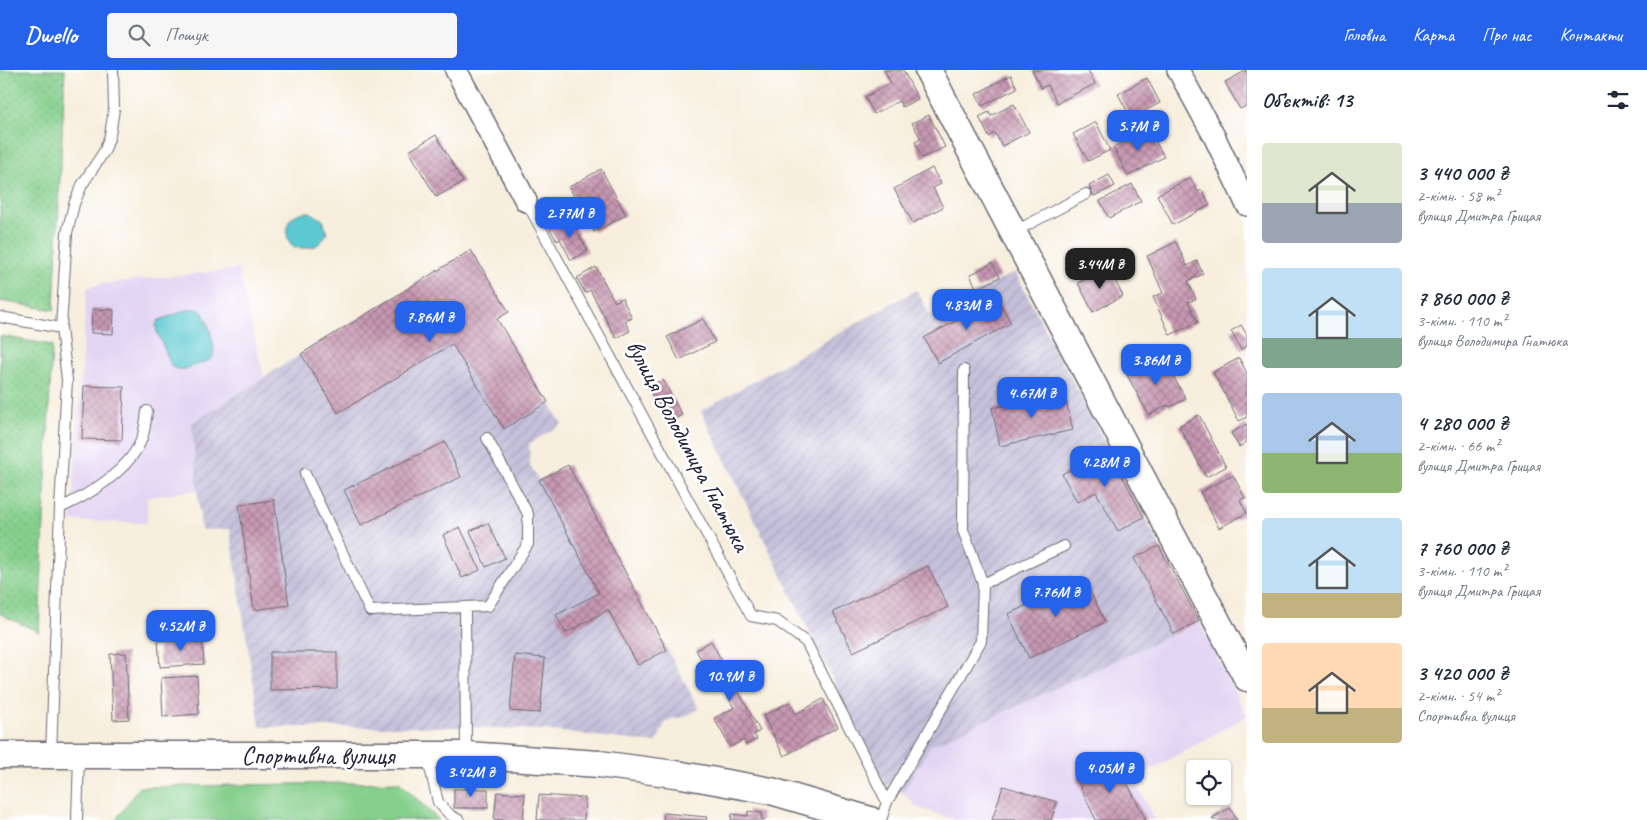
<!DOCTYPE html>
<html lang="uk">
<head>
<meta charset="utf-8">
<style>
  :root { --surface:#fff; --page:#f6f6f7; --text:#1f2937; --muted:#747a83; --accent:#2563eb }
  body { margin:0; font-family:Caveat,sans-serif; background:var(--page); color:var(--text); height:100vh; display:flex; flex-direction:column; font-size:19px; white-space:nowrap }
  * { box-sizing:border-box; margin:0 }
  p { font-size:16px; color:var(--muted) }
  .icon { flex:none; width:28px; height:28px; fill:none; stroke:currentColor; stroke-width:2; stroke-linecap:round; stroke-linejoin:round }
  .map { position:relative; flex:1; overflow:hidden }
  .side { display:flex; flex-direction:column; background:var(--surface); width:400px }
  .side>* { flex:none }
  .controls { position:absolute; left:1186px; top:690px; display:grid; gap:10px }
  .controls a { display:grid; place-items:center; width:45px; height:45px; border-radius:5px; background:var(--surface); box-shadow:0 1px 4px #0004; font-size:25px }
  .price { position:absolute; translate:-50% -42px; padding:0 11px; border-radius:10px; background:var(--accent); color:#fff; font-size:16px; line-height:32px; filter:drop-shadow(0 1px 2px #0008) }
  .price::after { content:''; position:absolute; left:50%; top:30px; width:15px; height:11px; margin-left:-8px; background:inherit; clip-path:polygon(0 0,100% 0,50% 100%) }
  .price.selected { background:#222; color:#fff }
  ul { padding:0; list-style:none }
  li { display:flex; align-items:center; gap:15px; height:125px; padding:0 15px }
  li span { display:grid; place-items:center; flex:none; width:140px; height:100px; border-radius:5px; color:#555 }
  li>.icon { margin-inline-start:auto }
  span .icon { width:60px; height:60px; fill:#fffc; stroke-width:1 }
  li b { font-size:21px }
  h2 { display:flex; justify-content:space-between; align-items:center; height:60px; padding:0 15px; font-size:21px }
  header { display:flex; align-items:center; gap:30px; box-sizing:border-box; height:70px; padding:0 25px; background:var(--accent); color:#fff }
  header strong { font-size:24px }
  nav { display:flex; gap:28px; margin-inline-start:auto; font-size:18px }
  .search { width:350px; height:45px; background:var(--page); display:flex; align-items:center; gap:12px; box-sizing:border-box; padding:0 18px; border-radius:5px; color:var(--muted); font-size:19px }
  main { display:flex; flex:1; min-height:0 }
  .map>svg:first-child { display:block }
</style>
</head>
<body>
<header>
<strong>Dwello</strong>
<div class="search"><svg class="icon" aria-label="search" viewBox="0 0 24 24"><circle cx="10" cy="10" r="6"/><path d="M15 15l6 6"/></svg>Пошук</div>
<nav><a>Головна</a><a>Карта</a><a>Про нас</a><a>Контакти</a></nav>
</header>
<main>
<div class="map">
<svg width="1247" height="750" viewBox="0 0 1247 750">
  <defs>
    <pattern id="industrial-furrows" width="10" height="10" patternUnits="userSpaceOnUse" patternTransform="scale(1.25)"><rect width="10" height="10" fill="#c5c0da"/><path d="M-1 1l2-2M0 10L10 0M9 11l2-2" fill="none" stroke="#a9a5bc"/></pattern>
    <pattern id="green-dots" width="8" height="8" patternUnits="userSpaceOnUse" patternTransform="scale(1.25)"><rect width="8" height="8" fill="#85cf8c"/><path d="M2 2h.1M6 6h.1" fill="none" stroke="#73b17a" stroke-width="1.8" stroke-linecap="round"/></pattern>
    <pattern id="building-cross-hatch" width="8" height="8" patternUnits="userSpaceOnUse" patternTransform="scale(1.25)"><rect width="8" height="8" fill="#c898b2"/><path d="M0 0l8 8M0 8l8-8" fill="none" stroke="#a27c92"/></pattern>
  </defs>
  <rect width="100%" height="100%" fill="#fff"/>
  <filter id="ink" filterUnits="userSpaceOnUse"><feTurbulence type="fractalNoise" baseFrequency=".02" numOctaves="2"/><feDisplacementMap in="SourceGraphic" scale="10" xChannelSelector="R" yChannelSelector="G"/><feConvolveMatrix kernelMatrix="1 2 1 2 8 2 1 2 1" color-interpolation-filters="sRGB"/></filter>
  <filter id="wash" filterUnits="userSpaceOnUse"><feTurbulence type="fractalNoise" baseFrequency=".0096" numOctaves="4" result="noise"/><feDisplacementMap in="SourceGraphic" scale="20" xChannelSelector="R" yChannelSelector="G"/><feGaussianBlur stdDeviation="1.12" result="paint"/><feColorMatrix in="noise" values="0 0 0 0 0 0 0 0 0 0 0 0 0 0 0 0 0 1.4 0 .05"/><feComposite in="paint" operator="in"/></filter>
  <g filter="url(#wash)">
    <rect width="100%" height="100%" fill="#f7eedd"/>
    <g fill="#e2d4f3">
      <polygon points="238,199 264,307 192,353 198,420 147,427 147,453 71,451 87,218 101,214"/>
      <polygon points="1199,551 1247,646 1134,709 1154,750 956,750 916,737 903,722 930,676 1174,564"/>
    </g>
    <g fill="url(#industrial-furrows)">
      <polygon points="471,180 509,242 497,249 562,354 529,374 530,395 539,410 568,395 699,639 684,647 671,649 665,653 656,673 544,660 466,657 260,657 230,459 201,460 192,353 301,284"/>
      <polygon points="1015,202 1199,551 1174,564 930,676 903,722 888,715 886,718 701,341 916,220 931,246"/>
    </g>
    <g fill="url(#green-dots)" stroke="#547864">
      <polygon points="0,0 65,0 54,240 0,231"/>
      <polygon points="0,266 52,275 39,562 0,544"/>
    </g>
    <polygon fill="#85cf8c" stroke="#547864" points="399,712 439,750 116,750 139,717"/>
    <g fill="#5cc9d2" stroke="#3f7686">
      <path d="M310,142l13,8 4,13c-8,12 -10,15 -25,15 -4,0 -8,-1 -11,-4 -7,-9 -5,-26 7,-30 3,-2 8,-2 12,-2z"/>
      <path d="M190,239c4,0 7,-1 11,2 6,5 17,41 11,47 -4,4 -13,6 -18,8 -8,3 -14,5 -22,1l-15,-35 -1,-7 3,-5z"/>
    </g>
    <g id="blocks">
      <g fill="url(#building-cross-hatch)">
        <polygon points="884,0 903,0 918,29 902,37 899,31 874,44 865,27 891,13"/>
        <polygon points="1032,0 1088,0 1095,14 1057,33 1048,15 1041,18"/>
        <polygon points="1247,0 1247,36 1240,39 1225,12"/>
        <polygon points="1011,5 1017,18 982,36 976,24"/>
        <polygon points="1147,8 1160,33 1131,48 1118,24"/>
        <polygon points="1014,34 1029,62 1002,76 995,63 989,67 979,47 989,42 991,46"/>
        <polygon points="929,45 945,77 922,88 915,72 921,69 912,53"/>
        <polygon points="1096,52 1110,80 1088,91 1073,64"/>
        <polygon points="1149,59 1164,87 1128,106 1113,77"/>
        <polygon points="436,65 463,112 436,127 409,81"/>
        <polygon points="932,98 941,114 933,118 943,137 913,153 894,119"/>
        <polygon points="601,99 626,145 594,162 569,117"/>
        <polygon points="1109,105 1115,116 1094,126 1089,116"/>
        <polygon points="1190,108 1198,122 1202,120 1210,135 1173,155 1157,125"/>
        <polygon points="1132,114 1141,131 1109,148 1100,131"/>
        <polygon points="570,148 588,181 571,190 560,169 557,171 550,159"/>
        <polygon points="1176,172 1187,196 1197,191 1203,204 1188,211 1196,229 1188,232 1198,252 1170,265 1153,227 1163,223 1147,186"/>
        <polygon points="471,180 509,242 497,249 548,332 504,359 452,274 338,343 301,284"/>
        <polygon points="992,193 1000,207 977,219 970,205"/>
        <polygon points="596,197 615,232 622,228 632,248 625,251 630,261 616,268 590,220 585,223 577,208"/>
        <polygon points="1108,197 1123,226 1093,242 1078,213"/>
        <polygon points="997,229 1011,253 938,293 924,268"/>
        <polygon points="92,239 114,240 113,264 91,263"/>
        <polygon points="703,249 715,272 679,290 667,267"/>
        <polygon points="1241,255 1247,265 1247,276 1241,280 1231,261"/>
        <polygon points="1162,286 1186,329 1170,337 1168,335 1149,345 1127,305"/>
        <polygon points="1239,288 1247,303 1247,347 1239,351 1213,302"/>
        <polygon points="663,310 682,345 667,353 648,318"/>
        <polygon points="84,316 124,317 122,370 82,369"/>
        <polygon points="1064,322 1073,360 1000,376 992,338"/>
        <polygon points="1199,345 1226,397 1206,407 1179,356"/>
        <polygon points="1247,354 1247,372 1239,377 1231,363"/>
        <polygon points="445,372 461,407 361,455 344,420"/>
        <polygon points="1108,379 1144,447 1118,461 1096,422 1077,432 1062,404"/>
        <polygon points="568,395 667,580 638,595 608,540 566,563 556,545 599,523 539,410"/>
        <polygon points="1233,405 1245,428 1240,430 1247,443 1219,458 1200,422"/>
        <polygon points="274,430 289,535 254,540 239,435"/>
        <polygon points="488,453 505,488 486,497 470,461"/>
        <polygon points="460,457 480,500 462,508 443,465"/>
        <polygon points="1159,476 1199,551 1174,564 1134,488"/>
        <polygon points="928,496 948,537 853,582 833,542"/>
        <polygon points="1084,509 1105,552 1029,588 1008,544"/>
        <polygon points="202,568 204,594 160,597 158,571"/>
        <polygon points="711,571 760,661 754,664 757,669 746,675 744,670 730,677 714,648 734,638 711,596 706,598 696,580"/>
        <polygon points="270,582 337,582 337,619 270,620"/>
        <polygon points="126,583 129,649 113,650 110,584"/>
        <polygon points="515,585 545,588 540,643 510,641"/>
        <polygon points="197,606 199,644 163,647 161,608"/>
        <polygon points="823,629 838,657 784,686 763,646 790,632 796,644"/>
        <polygon points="1115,689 1146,750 1096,750 1076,708"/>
        <polygon points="1003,716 1057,732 1051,750 992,750"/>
        <rect x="454" y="719" width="34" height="19"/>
        <polygon points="497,722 525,724 523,750 494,750"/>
        <polygon points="539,725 585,728 584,750 537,750"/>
        <polygon points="1230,738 1237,750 1213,750 1212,748"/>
        <polygon points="748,741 762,743 761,748 765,750 731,750 732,744 748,746"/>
        <polygon points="664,743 707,747 706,750 663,750"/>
      </g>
    </g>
  </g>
  <g filter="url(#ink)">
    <use href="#blocks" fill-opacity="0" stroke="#6d6974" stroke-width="1"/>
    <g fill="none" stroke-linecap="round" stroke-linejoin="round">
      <g stroke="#6d6974" stroke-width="12">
        <g id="service">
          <polyline points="526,131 751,546 777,551 806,572 887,732 881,750"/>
          <polyline points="1014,162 1086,124"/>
          <polyline points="0,247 61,258"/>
          <polyline points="964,300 963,460 983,514"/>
          <polyline points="305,404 370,541 465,537"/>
          <path d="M60,438c29,-13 71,-39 82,-70 3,-8 4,-19 5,-27"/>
          <polyline points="466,684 465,537 488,536 528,474 528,444 487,368"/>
          <polyline points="51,685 60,438 67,310 61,258 67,163 74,134 82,115 105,80 110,65 114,39 113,0"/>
          <polyline points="427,685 438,732 450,745 459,750"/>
          <polyline points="887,732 981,571 983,514 1064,476"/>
          <polyline points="77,750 79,686"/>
        </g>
      </g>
      <g stroke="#6d6974" stroke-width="24">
        <g id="minor">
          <polyline points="456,0 526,131"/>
          <polyline points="1178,0 1214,66 1247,135"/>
        </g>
      </g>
      <g stroke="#6d6974" stroke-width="29">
        <g id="tertiary">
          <polyline points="928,0 1247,608"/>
          <polyline points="0,685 466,685 599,694 682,705 771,721 870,750"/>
        </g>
      </g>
      <use href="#service" stroke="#fff" stroke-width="10"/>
      <use href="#minor" stroke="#fff" stroke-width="21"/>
      <use href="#tertiary" stroke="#fff" stroke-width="26"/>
    </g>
  </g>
  <g text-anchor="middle" stroke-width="5" stroke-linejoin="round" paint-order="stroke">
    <g font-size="25" fill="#22223b" stroke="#fff">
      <text transform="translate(689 375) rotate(62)" y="9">вулиця Володимира Гнатюка</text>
      <text x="318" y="694">Спортивна вулиця</text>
    </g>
  </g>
</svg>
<div class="controls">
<a><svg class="icon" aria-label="locate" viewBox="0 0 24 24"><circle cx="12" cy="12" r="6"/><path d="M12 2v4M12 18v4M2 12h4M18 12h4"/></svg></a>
</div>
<b class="price" style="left:1138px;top:82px">5.7M ₴</b>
<b class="price" style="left:570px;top:169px">2.77M ₴</b>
<b class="price selected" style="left:1100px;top:220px">3.44M ₴</b>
<b class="price" style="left:967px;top:261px">4.83M ₴</b>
<b class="price" style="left:430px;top:273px">7.86M ₴</b>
<b class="price" style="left:1156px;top:316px">3.86M ₴</b>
<b class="price" style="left:1032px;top:349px">4.67M ₴</b>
<b class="price" style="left:1105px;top:418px">4.28M ₴</b>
<b class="price" style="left:1056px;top:548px">7.76M ₴</b>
<b class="price" style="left:181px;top:582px">4.52M ₴</b>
<b class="price" style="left:730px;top:632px">10.9M ₴</b>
<b class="price" style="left:1110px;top:724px">4.05M ₴</b>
<b class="price" style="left:471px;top:728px">3.42M ₴</b>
</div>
<section class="side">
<h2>Об’єктів: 13<svg class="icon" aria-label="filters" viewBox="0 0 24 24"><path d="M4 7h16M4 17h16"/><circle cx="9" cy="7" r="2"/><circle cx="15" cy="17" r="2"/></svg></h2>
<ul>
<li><span style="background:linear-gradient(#dfe7d0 60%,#9aa5b1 0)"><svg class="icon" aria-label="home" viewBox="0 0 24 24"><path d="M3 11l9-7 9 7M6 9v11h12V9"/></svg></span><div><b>3 440 000 ₴</b><p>2-кімн. · 58 m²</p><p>вулиця Дмитра Грицая</p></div></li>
<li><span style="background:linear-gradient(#bfe0f5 70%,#7fa58c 0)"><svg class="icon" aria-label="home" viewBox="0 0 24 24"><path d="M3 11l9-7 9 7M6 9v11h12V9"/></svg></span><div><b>7 860 000 ₴</b><p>3-кімн. · 110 m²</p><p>вулиця Володимира Гнатюка</p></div></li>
<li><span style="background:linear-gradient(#a9c7e8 60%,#8fb573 0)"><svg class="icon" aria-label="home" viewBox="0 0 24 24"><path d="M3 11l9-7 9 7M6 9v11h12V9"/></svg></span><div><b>4 280 000 ₴</b><p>2-кімн. · 66 m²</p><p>вулиця Дмитра Грицая</p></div></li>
<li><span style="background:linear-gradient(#bfe0f5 75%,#c2b280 0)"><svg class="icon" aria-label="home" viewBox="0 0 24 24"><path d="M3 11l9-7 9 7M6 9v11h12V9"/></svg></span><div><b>7 760 000 ₴</b><p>3-кімн. · 110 m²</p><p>вулиця Дмитра Грицая</p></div></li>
<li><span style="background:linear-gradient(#ffd9b3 65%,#c2b280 0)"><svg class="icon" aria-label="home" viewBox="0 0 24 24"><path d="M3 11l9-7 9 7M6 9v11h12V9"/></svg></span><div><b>3 420 000 ₴</b><p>2-кімн. · 54 m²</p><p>Спортивна вулиця</p></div></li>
</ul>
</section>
</main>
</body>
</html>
